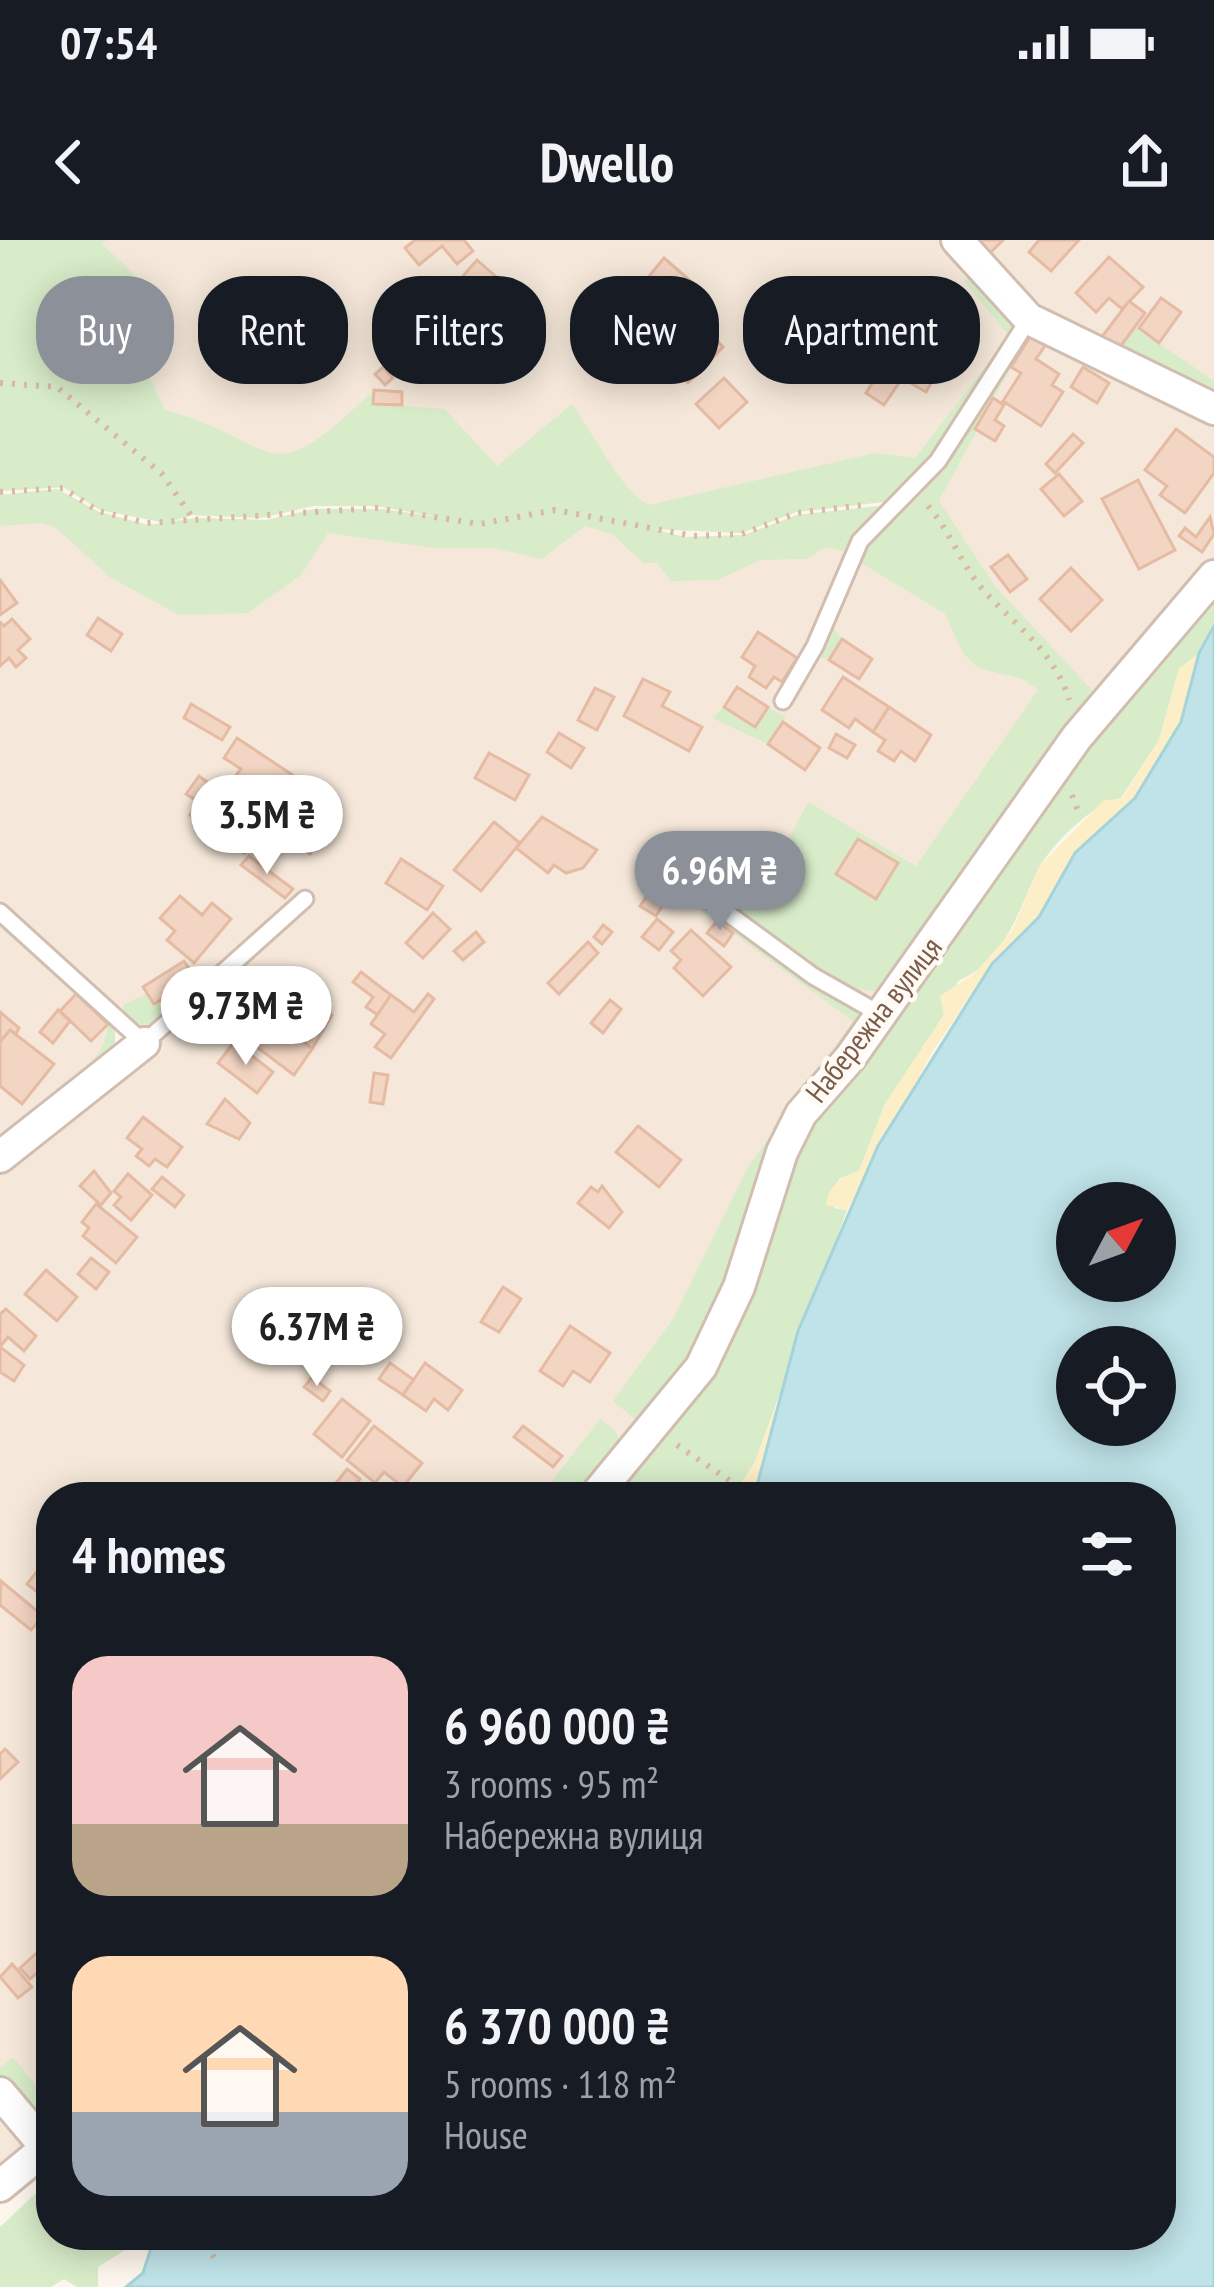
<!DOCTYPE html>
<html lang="en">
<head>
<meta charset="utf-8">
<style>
  :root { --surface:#171b24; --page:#20242c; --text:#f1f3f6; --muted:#9ea1a6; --accent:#8c9099 }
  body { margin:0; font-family:"PT Sans Narrow",sans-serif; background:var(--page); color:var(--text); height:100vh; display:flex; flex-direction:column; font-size:45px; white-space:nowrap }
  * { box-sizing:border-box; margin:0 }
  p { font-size:39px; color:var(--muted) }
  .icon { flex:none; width:66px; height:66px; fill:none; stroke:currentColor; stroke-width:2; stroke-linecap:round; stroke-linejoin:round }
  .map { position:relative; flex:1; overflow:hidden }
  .panel { position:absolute; left:36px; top:1242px; width:1140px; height:768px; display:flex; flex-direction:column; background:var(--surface); border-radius:48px; box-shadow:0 6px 30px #0003 }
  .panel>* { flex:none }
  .hud { position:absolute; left:36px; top:36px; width:1143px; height:108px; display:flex; gap:24px }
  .needle { width:78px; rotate:49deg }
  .controls { position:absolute; left:1056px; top:942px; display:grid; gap:24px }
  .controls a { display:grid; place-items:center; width:120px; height:120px; border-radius:50%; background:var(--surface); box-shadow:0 6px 30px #0003; font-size:60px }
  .price { position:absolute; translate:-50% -102px; padding:0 27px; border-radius:42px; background:#fff; color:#222; font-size:39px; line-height:78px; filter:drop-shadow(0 3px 6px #0008) }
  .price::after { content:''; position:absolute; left:50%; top:72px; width:36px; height:27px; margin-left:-18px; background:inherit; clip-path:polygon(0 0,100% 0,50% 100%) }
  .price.selected { background:var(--accent); color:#fff }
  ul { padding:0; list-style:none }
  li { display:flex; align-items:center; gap:36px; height:300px; padding:0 36px }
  li span { display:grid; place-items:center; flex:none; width:336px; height:240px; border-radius:36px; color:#555 }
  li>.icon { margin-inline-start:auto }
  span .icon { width:144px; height:144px; fill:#fffc; stroke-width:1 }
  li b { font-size:51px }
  h2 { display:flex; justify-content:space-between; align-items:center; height:144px; padding:0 36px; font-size:51px }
  .pill { padding:0 42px; border-radius:48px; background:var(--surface); box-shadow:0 6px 30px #0003; font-size:42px; line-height:108px }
  .pill.selected { background:var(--accent); color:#fff }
  .status { display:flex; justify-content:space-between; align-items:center; height:84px; padding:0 60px; background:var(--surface); direction:ltr }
  .status svg { height:33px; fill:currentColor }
  header { display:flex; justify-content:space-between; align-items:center; height:156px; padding:0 36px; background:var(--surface); font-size:54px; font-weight:800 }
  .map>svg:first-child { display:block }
</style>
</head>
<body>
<div class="status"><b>07:54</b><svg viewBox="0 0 49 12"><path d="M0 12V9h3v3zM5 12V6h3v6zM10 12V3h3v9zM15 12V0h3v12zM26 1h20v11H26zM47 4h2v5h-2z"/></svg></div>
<header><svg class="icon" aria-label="back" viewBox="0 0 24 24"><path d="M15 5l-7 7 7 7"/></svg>Dwello<svg class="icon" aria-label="share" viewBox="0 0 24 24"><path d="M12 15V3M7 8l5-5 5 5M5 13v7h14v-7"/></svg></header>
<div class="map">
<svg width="1214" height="2047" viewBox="0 0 1214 2047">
  <rect width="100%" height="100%" fill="#fdf6ec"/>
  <g fill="#f5e8da">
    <polygon points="0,0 941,0 1019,84 892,261 796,272 741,293 653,289 591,273 626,286 684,297 744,295 797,275 887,265 927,242 1031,90 1214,179 1214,324 585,1257 51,1257 51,1893 0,1842 0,929 149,803 135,784 0,664 0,255 57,249 99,272 148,285 167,285 195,278 266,280 315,269 382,269 453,280 377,266 313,266 260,278 193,275 166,283 100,270 63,247 0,251"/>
    <polygon points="967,0 1214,0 1214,157 1086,103"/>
    <polygon points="0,679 115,788 115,807 0,905"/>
    <polygon points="0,1866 23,1905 0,1931"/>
  </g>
  <g fill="#d8ecc9">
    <path d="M0,0h105l-3,4 65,61 -26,53 24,52c124,35 96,87 209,-20v14l71,5 52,57 75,-62c21,29 49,87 77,101l226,-52 40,5 94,-122 -45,-55 10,-5 45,48 -93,143 -34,34 -96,11 -55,21 -88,-4 -62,-16 94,24 59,-2 53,-20 90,-10 -44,46 -17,-4 -20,12 -46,1 -42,20 -47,1 -14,-18h-14l-31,-29 -27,-8 -43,33 -50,-11h-59l-105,-15 -27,42 -53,38 -69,2 -69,-38 -54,-49 -13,-5 -43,3v-31l57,-6 42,23 49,13 47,-7 71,2 49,-11h67l71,10 -76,-13h-64l-53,12 -67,-3 -27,8 -66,-13 -37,-23 -63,4z"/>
    <polygon points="1135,87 1214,141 1214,157 1120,108"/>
    <polygon points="1031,90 1047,103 1011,127 939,261 995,346 1103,462 885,752 848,749 694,641 691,625 760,655 808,562 916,626 1038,450 1022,439 978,428 963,413 945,374 860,322 833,388 842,399 829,420 818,417 793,458 861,312 927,242"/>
    <path d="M1214,349v37l-15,27 -20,16 -20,71 -38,58c-27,5 -70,46 -83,72 -21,42 -32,91 -80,111l-14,34 -59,89 -26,67 -20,8 -5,29 13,2 -92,252 -23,35h-128l49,-60 155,-318 257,-358z"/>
    <polygon points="724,467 755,487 768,467 786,477 768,504 712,478"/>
    <polygon points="697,659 868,777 839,817 714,1088 642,1185 613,1161 673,1079 748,927 853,781 695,666"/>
    <path d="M0,679l115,109v19l-80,69 -4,-4c30,-24 75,-47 77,-88l-108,-97z"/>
    <path d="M180,750c-7,22 -20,37 -45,34l-11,-10 -1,-9 23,-11 8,12z"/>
    <polygon points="600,1179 616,1192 622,1208 585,1257 540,1257"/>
    <polygon points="13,1817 51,1864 51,1893 0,1842 0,1828"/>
    <polygon points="51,1939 51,1995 149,1995 98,2027 98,2047 77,2047 64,2039 51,2047 0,2047 0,1987"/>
  </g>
  <g fill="#fcefc7">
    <path d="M1199,413l-18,69 -46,76 -60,55 -36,64 -47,47 -59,87 -86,159 -21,-5c3,-21 15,-27 33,-34l26,-67 59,-89 -4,-19 34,-22 38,-43 27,-64 64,-66 19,-3 37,-58 20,-71z"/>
    <polygon points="779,1159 754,1257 732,1257 755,1222"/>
  </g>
  <path fill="#bfe3e8" stroke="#a5d3da" stroke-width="3" fill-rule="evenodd" d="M1214,386v1661h-1088l17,-14 8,-25 61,-13h949v-738h-407l44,-166 80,-185 114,-182 47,-47 36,-64 60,-55 46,-76 18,-69zM1077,963h78v78h-78zM1077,1107h78v78h-78z"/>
  <g fill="#f3d5c3" stroke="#e6bba3" stroke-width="3">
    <polygon points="415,0 464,0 473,11 457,24 442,6 419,25 405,8"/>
    <polygon points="977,0 1003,0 990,13"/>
    <polygon points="1039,0 1079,0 1051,31 1029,12"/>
    <polygon points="1109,17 1143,47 1122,69 1109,58 1096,72 1076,53"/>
    <polygon points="664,18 702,51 683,72 646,40"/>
    <polygon points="477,20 528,65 506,100 501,94 492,105 452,71 459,62 448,53"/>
    <polygon points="627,52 640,64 624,80 612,67"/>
    <polygon points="1161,58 1181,72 1159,103 1139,88"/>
    <polygon points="1129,61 1145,73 1120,107 1101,98"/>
    <polygon points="943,69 966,82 926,152 904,139"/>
    <polygon points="852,74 879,94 852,132 824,112"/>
    <polygon points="697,81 723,107 688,143 661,117"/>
    <polygon points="1032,94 1047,103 1036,119 1059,134 1052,145 1063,152 1041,186 1003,161 1021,133 1011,127"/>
    <polygon points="868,117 901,140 884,165 866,153 874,140 860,130"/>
    <polygon points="383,127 393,138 385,145 375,134"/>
    <polygon points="1083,127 1109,143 1097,163 1071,147"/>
    <polygon points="724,138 747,162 719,188 696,164"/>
    <polygon points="374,150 402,152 402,165 373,164"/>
    <polygon points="993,158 1004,165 995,180 1004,186 995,201 975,189"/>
    <polygon points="1176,189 1214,217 1214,233 1185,273 1160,255 1167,246 1145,230"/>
    <polygon points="1073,194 1083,203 1055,233 1046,224"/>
    <polygon points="1059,234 1082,261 1064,276 1041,249"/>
    <polygon points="1138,240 1175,310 1139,329 1102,259"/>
    <polygon points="1210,277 1214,294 1202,312 1179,296 1185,288 1196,297"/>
    <polygon points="1008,315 1027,339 1010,352 991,327"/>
    <polygon points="1071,328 1102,360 1071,391 1040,359"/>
    <polygon points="0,340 17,363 0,375"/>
    <polygon points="98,378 122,394 111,411 87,395"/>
    <polygon points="12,379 30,399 18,410 26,418 16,427 9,418 0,426 0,382 4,386"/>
    <polygon points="758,392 797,418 782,442 774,437 766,448 749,437 755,426 742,417"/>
    <polygon points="842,399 872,419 859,439 829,420"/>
    <polygon points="843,437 889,467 873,492 855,479 849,488 822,470"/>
    <polygon points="643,439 670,452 662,466 702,487 689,511 624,476"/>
    <polygon points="737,447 768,467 755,487 724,467"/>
    <polygon points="595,448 614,457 597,490 578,480"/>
    <polygon points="191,464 230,487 222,500 184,478"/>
    <polygon points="889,467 931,495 915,521 901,511 894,521 878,511 885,500 873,492"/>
    <polygon points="783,482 820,508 805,530 768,504"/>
    <polygon points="559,493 584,508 571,528 547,512"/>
    <polygon points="836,494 855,505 847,518 829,508"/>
    <polygon points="237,498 291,534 278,554 264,544 258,553 235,537 241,529 224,518"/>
    <polygon points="489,513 529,535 515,560 475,538"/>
    <polygon points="291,534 341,567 310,614 260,581"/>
    <polygon points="199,536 238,565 226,581 253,601 244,613 190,575 199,562 186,554"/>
    <polygon points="542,577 597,610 583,628 566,633 554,625 548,633 516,608"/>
    <polygon points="494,582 520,603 481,651 454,630"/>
    <polygon points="858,599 898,623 876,659 836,634"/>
    <polygon points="249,616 293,649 285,658 241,625"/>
    <polygon points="401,619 443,646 427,670 386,643"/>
    <polygon points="653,647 668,657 656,676 640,666"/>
    <polygon points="180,656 202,675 212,663 231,679 194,723 167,700 175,691 160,678"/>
    <polygon points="433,673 450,689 423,718 406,703"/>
    <polygon points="657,679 673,692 659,710 642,697"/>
    <polygon points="717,681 733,693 724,706 707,693"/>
    <polygon points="603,685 612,692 602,704 594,697"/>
    <polygon points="691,690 731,727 703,756 674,728 681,720 671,711"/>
    <polygon points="476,692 484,702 463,720 454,711"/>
    <polygon points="588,702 598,713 559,754 548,743"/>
    <polygon points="184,721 195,738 154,764 143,747"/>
    <polygon points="361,732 391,755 378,775 366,767 373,757 353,742"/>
    <polygon points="283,742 292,750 296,745 332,775 312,809 263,766"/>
    <polygon points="233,743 263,766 251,780 221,755"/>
    <polygon points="76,754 108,784 91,801 60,771"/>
    <polygon points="428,754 434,759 391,818 375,807 385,794 371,784 391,755 414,772"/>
    <polygon points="610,760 621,769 603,793 591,783"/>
    <polygon points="202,769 226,788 215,802 191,784"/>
    <polygon points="58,770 70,781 53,803 40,792"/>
    <polygon points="0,772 19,788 16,794 10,790 0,802"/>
    <polygon points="254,777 271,791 280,781 312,809 294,835 241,795"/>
    <polygon points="10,790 54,824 22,864 0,846 0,802"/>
    <polygon points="234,802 273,832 257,853 218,823"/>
    <polygon points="374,833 388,835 383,864 370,862"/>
    <polygon points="225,859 250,883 239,899 207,884"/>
    <polygon points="143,877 182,907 167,927 155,919 149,926 136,916 142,909 127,898"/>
    <polygon points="638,886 681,920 659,947 616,912"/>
    <polygon points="94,931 111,953 101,965 80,946"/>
    <polygon points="128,934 152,955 131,980 114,965 121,957 114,951"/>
    <polygon points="162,937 184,955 175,967 152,949"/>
    <polygon points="602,946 622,972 609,988 578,963 591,947 598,952"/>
    <polygon points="96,964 137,997 116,1023 83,996 89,988 82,982"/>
    <polygon points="91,1018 109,1032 96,1049 78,1034"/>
    <polygon points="46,1030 77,1057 57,1081 25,1054"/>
    <polygon points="503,1047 521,1059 499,1092 481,1082"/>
    <polygon points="6,1069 36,1096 24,1111 8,1097 0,1107 0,1074"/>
    <polygon points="570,1086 610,1113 590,1142 573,1131 563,1146 540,1131"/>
    <polygon points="0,1107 24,1125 14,1141 0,1132"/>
    <polygon points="390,1123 414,1140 403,1155 379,1139"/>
    <polygon points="425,1123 462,1150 448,1170 434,1159 426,1171 403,1155"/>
    <polygon points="312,1137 330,1151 323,1161 304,1147"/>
    <polygon points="342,1159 370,1181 342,1217 314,1194"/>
    <polygon points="374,1186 422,1223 403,1247 384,1232 375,1243 347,1220"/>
    <polygon points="523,1186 562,1216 553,1227 514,1197"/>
    <polygon points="347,1229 360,1239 349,1253 336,1243"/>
    <polygon points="51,1314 51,1363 27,1344"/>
    <polygon points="1,1341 43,1376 31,1390 0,1365"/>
    <polygon points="5,1509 18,1522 0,1539 0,1514"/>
    <polygon points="49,1702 51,1730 40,1739 36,1734 30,1739 20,1728"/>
    <polygon points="12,1724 32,1747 18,1758 0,1737"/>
  </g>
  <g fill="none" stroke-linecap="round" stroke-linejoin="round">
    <g stroke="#d1beb0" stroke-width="21">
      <g id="lane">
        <polyline points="783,461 815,406 860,301 938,221 1029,79"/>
        <polyline points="681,639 813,736 880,774"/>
        <polyline points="0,672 144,803 305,659"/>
      </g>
    </g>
    <g stroke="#d1beb0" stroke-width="36">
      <g id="street">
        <polyline points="957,0 1029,79 1214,169"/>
        <polyline points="0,917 144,803"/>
        <polyline points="594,1257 701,1127 739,1047 782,912 801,874 850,818 1077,497 1214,336"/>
        <polyline points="0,1853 44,1905"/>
        <polyline points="0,1946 51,1904"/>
      </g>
    </g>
    <g stroke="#d9b8a5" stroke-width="6" stroke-dasharray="3 9" stroke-linecap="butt">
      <polyline points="0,143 57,147 162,234 192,277"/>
      <polyline points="0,252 63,248 98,271 146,283 376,268 480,284 555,270 693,296 742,294 797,273 863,265"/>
      <path d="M928,266c23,26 34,61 57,86 32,35 70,60 84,108"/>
      <polyline points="1072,555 1080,577"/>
      <polyline points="677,1205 745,1251"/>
      <polyline points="199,1995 217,2022"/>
    </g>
    <use href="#lane" stroke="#fff" stroke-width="15"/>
    <use href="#street" stroke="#fff" stroke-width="30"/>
  </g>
  <g text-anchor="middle" stroke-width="9" stroke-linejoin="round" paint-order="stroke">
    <g font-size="30" fill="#7a5c4d" stroke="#fffaf3">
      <text transform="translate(874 780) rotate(-52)" y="10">Набережна вулиця</text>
    </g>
  </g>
</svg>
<div class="controls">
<a><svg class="needle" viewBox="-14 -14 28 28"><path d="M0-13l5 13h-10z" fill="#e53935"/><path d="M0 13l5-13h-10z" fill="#9ea1a6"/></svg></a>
<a><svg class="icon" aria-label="locate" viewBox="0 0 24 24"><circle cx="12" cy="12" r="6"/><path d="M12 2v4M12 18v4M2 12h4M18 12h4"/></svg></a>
</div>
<b class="price" style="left:267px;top:637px">3.5M ₴</b>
<b class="price selected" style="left:720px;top:693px">6.96M ₴</b>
<b class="price" style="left:246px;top:828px">9.73M ₴</b>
<b class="price" style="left:317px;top:1149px">6.37M ₴</b>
<div class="hud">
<a class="pill selected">Buy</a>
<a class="pill">Rent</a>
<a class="pill">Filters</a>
<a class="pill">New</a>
<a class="pill">Apartment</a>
</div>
<section class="panel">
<h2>4 homes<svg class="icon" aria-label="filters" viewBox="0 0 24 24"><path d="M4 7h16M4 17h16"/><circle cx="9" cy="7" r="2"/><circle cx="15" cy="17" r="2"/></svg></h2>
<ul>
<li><span style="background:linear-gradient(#f6c9c9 70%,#b9a48a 0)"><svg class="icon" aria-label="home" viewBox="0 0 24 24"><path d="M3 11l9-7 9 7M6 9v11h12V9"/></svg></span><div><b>6 960 000 ₴</b><p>3 rooms · 95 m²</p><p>Набережна вулиця</p></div></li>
<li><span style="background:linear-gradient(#ffd9b3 65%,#9aa5b1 0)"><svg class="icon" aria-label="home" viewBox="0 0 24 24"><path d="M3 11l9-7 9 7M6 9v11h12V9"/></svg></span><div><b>6 370 000 ₴</b><p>5 rooms · 118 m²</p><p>House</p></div></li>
</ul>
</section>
</div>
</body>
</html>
